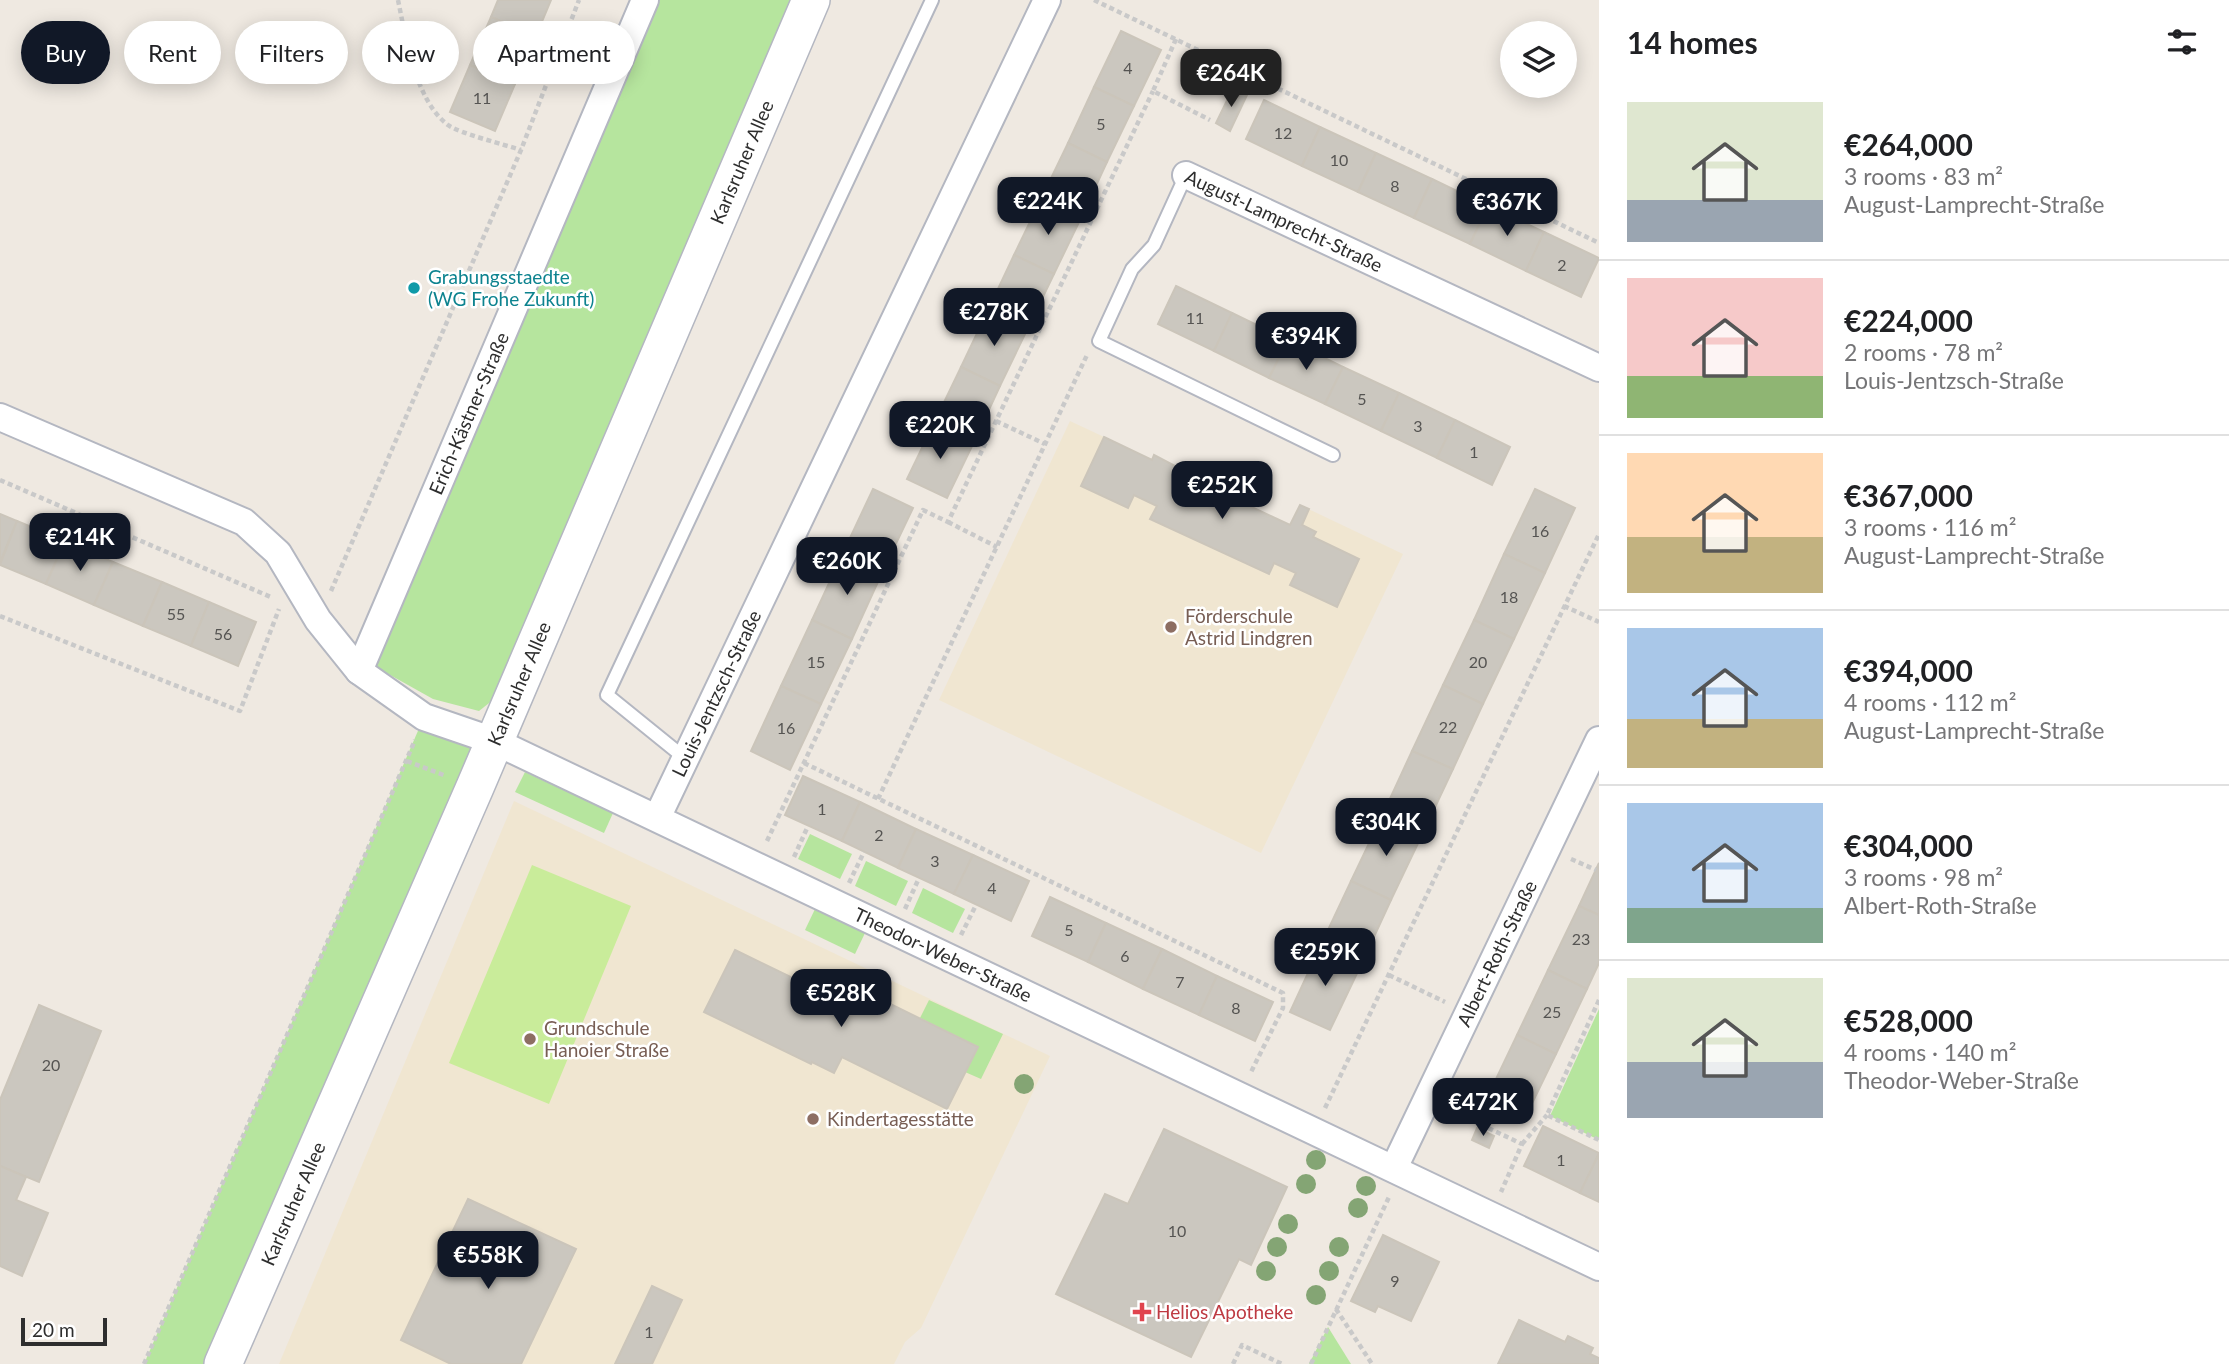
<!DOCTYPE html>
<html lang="en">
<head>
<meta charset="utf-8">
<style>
  :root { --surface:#fff; --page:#f6f6f6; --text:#202124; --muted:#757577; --line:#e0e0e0; --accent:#111827 }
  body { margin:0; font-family:Lato,sans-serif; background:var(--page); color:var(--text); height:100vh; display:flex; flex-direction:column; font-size:26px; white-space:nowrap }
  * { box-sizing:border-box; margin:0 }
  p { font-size:23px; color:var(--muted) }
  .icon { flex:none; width:38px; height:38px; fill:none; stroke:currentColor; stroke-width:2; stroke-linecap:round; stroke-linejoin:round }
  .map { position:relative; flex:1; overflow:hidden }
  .drawer { display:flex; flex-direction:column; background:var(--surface); width:630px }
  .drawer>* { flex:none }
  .top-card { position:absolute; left:21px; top:21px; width:665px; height:63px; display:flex; gap:14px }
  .fabs { position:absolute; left:1500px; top:21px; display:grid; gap:14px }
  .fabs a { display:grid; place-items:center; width:77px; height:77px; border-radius:50%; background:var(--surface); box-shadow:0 4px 18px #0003; font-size:35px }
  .scale { position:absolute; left:21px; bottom:18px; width:86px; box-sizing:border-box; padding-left:7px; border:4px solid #2e2e2e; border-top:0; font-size:19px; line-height:24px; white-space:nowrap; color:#2e2e2e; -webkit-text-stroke:5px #fff; paint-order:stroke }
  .price { position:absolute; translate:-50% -60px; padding:0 16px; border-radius:14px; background:var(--accent); color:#fff; font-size:23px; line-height:46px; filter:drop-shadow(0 2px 4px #0008) }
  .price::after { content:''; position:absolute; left:50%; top:42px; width:21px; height:16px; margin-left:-10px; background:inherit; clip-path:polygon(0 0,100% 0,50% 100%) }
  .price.active { background:#222; color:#fff }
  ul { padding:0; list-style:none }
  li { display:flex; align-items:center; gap:21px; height:175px; padding:0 28px }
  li+li { border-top:2px solid var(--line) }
  li span { display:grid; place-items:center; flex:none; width:196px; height:140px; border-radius:0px; color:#555 }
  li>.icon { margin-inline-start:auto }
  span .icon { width:84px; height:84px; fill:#fffc; stroke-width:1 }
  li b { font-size:30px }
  h2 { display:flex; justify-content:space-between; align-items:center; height:84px; padding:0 28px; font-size:30px }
  .chip { padding:0 24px; border-radius:32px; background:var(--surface); box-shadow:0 4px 18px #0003; font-size:24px; line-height:63px }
  .chip.active { background:var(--accent); color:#fff }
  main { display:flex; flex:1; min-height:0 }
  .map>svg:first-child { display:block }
</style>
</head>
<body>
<main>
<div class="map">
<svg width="1599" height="1364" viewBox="0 0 1599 1364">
  <rect width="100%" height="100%" fill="#efe9e1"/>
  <g fill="#f0e6d1">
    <polygon points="1070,421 1151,459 1154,455 1175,466 1174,471 1290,525 1300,505 1403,554 1261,853 939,700"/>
    <polygon points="514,801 1050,1056 921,1328 905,1342 894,1364 279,1364"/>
  </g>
  <g fill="#b6e59e">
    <polygon points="660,0 795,0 498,696 479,711 433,699 374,666"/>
    <polygon points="424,717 486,757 223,1364 144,1364"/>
    <polygon points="525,772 613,813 604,833 515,792"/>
    <polygon points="810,834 852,854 840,879 798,859"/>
    <polygon points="866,861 908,881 896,906 855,886"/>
    <polygon points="923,888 965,909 953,933 912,913"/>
    <polygon points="815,909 865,933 855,954 805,930"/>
    <polygon points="929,1000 1003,1034 981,1079 965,1072 977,1047 920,1018"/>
    <polygon points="1599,1009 1599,1140 1550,1116"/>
    <polygon points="1328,1327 1351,1364 1309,1364"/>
  </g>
  <polygon fill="#c9ec9a" points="532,865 631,906 549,1104 449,1063"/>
  <g fill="#cbc7bf" stroke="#cbc5ba" stroke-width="2">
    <polygon points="498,0 551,0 536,36 491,17"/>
    <polygon points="491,17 536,36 515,84 470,65"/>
    <polygon points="1121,31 1161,50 1134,106 1094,87"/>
    <polygon points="470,65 515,84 495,131 450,112"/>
    <polygon points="1094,87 1134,106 1107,162 1068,143"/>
    <polygon points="1233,88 1247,95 1230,131 1216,123"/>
    <polygon points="1264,100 1320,127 1302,166 1246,139"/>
    <polygon points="1320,127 1376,153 1358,192 1302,166"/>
    <polygon points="1068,143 1107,162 1081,218 1041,199"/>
    <polygon points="1376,153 1432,179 1414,218 1358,192"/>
    <polygon points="1432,179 1488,206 1470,244 1414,218"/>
    <polygon points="1041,199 1081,218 1054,274 1014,255"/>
    <polygon points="1488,206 1544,232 1526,271 1470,244"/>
    <polygon points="1544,232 1599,258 1581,297 1526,271"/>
    <polygon points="1014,255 1054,274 1027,330 988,310"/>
    <polygon points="1176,286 1232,313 1214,351 1158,324"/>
    <polygon points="988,310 1027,330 1000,386 961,367"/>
    <polygon points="1232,313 1288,340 1269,378 1214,351"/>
    <polygon points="1288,340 1343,367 1325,404 1269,378"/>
    <polygon points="961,367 1000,386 974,442 934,423"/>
    <polygon points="1343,367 1399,393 1381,431 1325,404"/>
    <polygon points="1399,393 1455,420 1437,458 1381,431"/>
    <polygon points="1455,420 1510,447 1492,485 1437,458"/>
    <polygon points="934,423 974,442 947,498 907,479"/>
    <polygon points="1104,437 1152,460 1154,455 1175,466 1173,470 1290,525 1300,505 1309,509 1302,525 1316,532 1313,537 1359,559 1337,607 1290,585 1296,573 1274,563 1269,574 1150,519 1157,506 1134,495 1128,508 1081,486"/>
    <polygon points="873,489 913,508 882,573 842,555"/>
    <polygon points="1535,489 1575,508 1545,573 1504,554"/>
    <polygon points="0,514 17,521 0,562"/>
    <polygon points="17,521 65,541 46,584 0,565"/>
    <polygon points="65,541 113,562 94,605 46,584"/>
    <polygon points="1504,554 1545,573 1514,639 1474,620"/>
    <polygon points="842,555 882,573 852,639 812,620"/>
    <polygon points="113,562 162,582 143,626 94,605"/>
    <polygon points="162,582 209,602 191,646 143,626"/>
    <polygon points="209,602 256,622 238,666 191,646"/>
    <polygon points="812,620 852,639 821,704 781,686"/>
    <polygon points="1474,620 1514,639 1483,704 1443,685"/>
    <polygon points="1443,685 1483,704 1453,769 1412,751"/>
    <polygon points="781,686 821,704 790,770 751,751"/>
    <polygon points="1412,751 1453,769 1422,835 1382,816"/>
    <polygon points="803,776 860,802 842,841 785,815"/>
    <polygon points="860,802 916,829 898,868 842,841"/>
    <polygon points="1382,816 1422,835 1391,900 1351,881"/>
    <polygon points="916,829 973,855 954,894 898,868"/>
    <polygon points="973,855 1029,881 1011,921 954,894"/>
    <polygon points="1599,863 1599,915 1579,906"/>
    <polygon points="1351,881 1391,900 1361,965 1320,947"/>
    <polygon points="1050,897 1106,923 1088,962 1032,936"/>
    <polygon points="1579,906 1599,915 1599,963 1587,989 1548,970"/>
    <polygon points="1106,923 1162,949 1143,989 1088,962"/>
    <polygon points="1320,947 1361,965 1330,1030 1290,1012"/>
    <polygon points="1162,949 1217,976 1199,1015 1143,989"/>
    <polygon points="735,950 840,1001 847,988 857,993 861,985 874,992 872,995 978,1047 947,1109 842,1057 834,1073 812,1062 811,1064 704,1012"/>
    <polygon points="1548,970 1587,989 1556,1054 1517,1035"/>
    <polygon points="1217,976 1273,1002 1255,1041 1199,1015"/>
    <polygon points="39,1005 101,1031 39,1182 0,1166 0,1100"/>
    <polygon points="1517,1035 1556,1054 1525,1118 1486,1100"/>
    <polygon points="1543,1126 1599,1153 1580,1193 1524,1166"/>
    <polygon points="1477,1128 1494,1136 1489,1148 1472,1140"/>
    <polygon points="1164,1129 1287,1187 1251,1265 1239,1259 1191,1357 1056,1294 1105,1194 1128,1204"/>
    <polygon points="1599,1154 1599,1202 1580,1193"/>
    <polygon points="0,1166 26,1177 16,1200 48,1213 22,1276 0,1266"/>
    <polygon points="468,1199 576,1249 521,1364 451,1364 401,1340"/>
    <polygon points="1383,1235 1439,1262 1411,1321 1378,1306 1375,1312 1351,1301"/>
    <polygon points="652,1286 682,1300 652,1364 615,1364"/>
    <polygon points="1519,1320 1565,1342 1568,1336 1593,1348 1590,1354 1599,1358 1599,1364 1498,1364"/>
  </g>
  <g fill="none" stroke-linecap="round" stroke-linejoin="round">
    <g stroke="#b4b7c1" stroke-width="16">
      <g id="lane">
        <polyline points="1186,175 1154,245 1132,269 1099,341 1333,455"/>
        <polyline points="686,759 607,695 932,0"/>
      </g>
    </g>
    <g stroke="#b4b7c1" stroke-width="30">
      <g id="street">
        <path id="s1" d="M1186,175l413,193"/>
        <path id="s2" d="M0,417l244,105 34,31 40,67 41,51 65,46 70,24 1105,526"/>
        <path id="s3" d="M359,671l286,-671"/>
        <path id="s4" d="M657,818l390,-818"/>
        <path id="s5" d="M1394,1168l205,-428"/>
      </g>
    </g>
    <g stroke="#b4b7c1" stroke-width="40">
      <g id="secondary">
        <path id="s6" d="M223,1364l252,-577 336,-787"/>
      </g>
    </g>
    <g stroke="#c9c9c9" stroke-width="4.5" stroke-dasharray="5 3.5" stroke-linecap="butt">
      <path d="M398,0c8,38 17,100 50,125 10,8 58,20 73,25"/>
      <polyline points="1094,0 1599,243"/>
      <polyline points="1176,39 1153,91 1210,120"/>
      <polyline points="996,421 1045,444"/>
      <polyline points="0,480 273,598"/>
      <polyline points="948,522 997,547"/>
      <polyline points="331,591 521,150 579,0"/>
      <polyline points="1564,606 1599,622"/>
      <polyline points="0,616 240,711 279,609"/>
      <polyline points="407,761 446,776"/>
      <polyline points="804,763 1283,993 1283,1008 1251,1072"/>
      <polyline points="878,799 1087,355"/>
      <polyline points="767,841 923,510 948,522 1153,91"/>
      <polyline points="794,857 808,826"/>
      <polyline points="1571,859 1596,870"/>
      <polyline points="849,883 864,852"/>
      <polyline points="905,909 919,878"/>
      <polyline points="961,935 976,905"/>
      <polyline points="1389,975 1445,1002"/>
      <polyline points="1599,1000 1547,1115 1599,1140"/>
      <polyline points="1325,1108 1599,534"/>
      <polyline points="1450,1110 1522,1144 1501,1192"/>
      <polyline points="1522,1144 1547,1115"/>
      <polyline points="1336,1309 1372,1364"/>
      <polyline points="144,1364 415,740"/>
      <polyline points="1233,1364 1242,1345 1282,1364"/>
      <polyline points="1311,1364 1389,1197"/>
    </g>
    <use href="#lane" stroke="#fff" stroke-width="12"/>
    <use href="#street" stroke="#fff" stroke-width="26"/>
    <use href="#secondary" stroke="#fff" stroke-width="37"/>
  </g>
  <g fill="#84a574">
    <circle cx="1024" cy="1084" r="10"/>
    <circle cx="1316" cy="1160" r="10"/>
    <circle cx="1306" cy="1184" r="10"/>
    <circle cx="1366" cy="1186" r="10"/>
    <circle cx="1358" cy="1208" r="10"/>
    <circle cx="1288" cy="1224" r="10"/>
    <circle cx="1277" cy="1247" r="10"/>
    <circle cx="1339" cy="1247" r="10"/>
    <circle cx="1266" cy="1271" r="10"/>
    <circle cx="1329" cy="1271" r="10"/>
    <circle cx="1316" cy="1295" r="10"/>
  </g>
  <circle fill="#0f9aa8" stroke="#fff" stroke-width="2.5" cx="414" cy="288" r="7"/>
  <g fill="#8d6e63" stroke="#fff" stroke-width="2.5">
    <circle cx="1171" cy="627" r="7"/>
    <circle cx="530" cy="1039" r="7"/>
    <circle cx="813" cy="1119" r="7"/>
  </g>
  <path fill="#e0444e" stroke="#fff" stroke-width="2.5" d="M1138.5 1301.5h7v7h7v7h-7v7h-7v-7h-7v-7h7z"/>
  <g text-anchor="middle" stroke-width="5" stroke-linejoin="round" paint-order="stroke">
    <g font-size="16" fill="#555452">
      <text x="1128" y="74">4</text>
      <text x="482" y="104">11</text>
      <text x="1101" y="130">5</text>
      <text x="1283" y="139">12</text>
      <text x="1339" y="166">10</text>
      <text x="1395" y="192">8</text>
      <text x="1562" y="271">2</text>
      <text x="1195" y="324">11</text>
      <text x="1362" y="405">5</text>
      <text x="1418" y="432">3</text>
      <text x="1474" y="458">1</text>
      <text x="1540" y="537">16</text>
      <text x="1509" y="603">18</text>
      <text x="176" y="620">55</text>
      <text x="223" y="640">56</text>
      <text x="816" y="668">15</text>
      <text x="1478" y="668">20</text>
      <text x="1448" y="733">22</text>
      <text x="786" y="734">16</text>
      <text x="822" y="815">1</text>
      <text x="879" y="841">2</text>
      <text x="935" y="867">3</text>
      <text x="992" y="894">4</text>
      <text x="1069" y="936">5</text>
      <text x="1581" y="945">23</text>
      <text x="1125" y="962">6</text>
      <text x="1180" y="988">7</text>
      <text x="1236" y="1014">8</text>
      <text x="1552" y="1018">25</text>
      <text x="51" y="1071">20</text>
      <text x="1561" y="1166">1</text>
      <text x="1177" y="1237">10</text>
      <text x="1395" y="1287">9</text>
      <text x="649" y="1338">1</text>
    </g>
    <g font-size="19" fill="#2e2e2e" stroke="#fff">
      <text dy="7" stroke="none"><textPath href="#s6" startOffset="1309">Karlsruher Allee</textPath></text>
      <text dy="7" stroke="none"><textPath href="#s1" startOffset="108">August-Lamprecht-Straße</textPath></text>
      <text dy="7" stroke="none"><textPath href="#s3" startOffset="280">Erich-Kästner-Straße</textPath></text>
      <text dy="7" stroke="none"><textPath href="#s6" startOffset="742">Karlsruher Allee</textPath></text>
      <text dy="7" stroke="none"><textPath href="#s4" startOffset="138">Louis-Jentzsch-Straße</textPath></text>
      <text dy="7" stroke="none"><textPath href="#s2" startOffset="1106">Theodor-Weber-Straße</textPath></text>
      <text dy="7" stroke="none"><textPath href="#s5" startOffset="238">Albert-Roth-Straße</textPath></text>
      <text dy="7" stroke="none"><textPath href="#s6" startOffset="175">Karlsruher Allee</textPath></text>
    </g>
    <g font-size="19" fill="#0d838f" stroke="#fff" text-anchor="start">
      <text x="428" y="284">Grabungsstaedte<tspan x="428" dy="22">(WG Frohe Zukunft)</tspan></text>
    </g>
    <g font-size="19" fill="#785e54" stroke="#fff" text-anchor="start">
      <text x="1185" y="623">Förderschule<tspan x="1185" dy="22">Astrid Lindgren</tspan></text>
      <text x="544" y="1035">Grundschule<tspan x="544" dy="22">Hanoier Straße</tspan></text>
      <text x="827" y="1126">Kindertagesstätte</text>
    </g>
    <g font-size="19" fill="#be3a42" stroke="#fff" text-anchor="start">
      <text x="1156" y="1319">Helios Apotheke</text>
    </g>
  </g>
</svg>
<div class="fabs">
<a><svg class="icon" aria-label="layers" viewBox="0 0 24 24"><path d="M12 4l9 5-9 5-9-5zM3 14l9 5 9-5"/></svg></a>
</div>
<div class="scale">20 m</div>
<b class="price active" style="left:1231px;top:109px">€264K</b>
<b class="price" style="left:1048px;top:237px">€224K</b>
<b class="price" style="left:1507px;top:238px">€367K</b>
<b class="price" style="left:994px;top:348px">€278K</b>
<b class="price" style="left:1306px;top:372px">€394K</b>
<b class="price" style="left:940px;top:461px">€220K</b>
<b class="price" style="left:1222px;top:521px">€252K</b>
<b class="price" style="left:80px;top:573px">€214K</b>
<b class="price" style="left:847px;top:597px">€260K</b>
<b class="price" style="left:1386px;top:858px">€304K</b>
<b class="price" style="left:1325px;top:988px">€259K</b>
<b class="price" style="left:841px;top:1029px">€528K</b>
<b class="price" style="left:1483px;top:1138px">€472K</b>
<b class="price" style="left:488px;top:1291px">€558K</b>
<div class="top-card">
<a class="chip active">Buy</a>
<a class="chip">Rent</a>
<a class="chip">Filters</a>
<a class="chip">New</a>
<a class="chip">Apartment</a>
</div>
</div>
<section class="drawer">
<h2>14 homes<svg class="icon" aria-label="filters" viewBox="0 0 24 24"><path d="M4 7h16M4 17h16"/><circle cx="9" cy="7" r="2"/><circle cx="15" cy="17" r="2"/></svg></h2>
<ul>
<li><span style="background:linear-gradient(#dfe7d0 70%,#9aa5b1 0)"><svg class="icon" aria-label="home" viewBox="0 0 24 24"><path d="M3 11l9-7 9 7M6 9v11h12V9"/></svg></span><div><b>€264,000</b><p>3 rooms · 83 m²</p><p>August-Lamprecht-Straße</p></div></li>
<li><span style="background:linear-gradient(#f6c9c9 70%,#8fb573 0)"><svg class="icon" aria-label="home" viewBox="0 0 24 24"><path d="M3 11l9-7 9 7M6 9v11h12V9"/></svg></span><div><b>€224,000</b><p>2 rooms · 78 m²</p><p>Louis-Jentzsch-Straße</p></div></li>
<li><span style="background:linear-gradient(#ffd9b3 60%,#c2b280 0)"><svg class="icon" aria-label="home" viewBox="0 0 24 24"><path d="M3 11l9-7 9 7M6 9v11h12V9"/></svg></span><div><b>€367,000</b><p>3 rooms · 116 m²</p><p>August-Lamprecht-Straße</p></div></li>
<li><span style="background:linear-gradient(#a9c7e8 65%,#c2b280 0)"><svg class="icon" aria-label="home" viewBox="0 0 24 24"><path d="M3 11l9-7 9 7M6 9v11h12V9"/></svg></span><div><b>€394,000</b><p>4 rooms · 112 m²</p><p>August-Lamprecht-Straße</p></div></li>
<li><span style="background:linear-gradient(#a9c7e8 75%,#7fa58c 0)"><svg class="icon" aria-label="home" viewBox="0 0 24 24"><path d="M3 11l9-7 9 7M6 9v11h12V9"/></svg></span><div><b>€304,000</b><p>3 rooms · 98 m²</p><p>Albert-Roth-Straße</p></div></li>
<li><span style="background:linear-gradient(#dfe7d0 60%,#9aa5b1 0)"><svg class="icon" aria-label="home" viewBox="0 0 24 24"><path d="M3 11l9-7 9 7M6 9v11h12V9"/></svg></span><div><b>€528,000</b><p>4 rooms · 140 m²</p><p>Theodor-Weber-Straße</p></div></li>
</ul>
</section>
</main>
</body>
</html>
